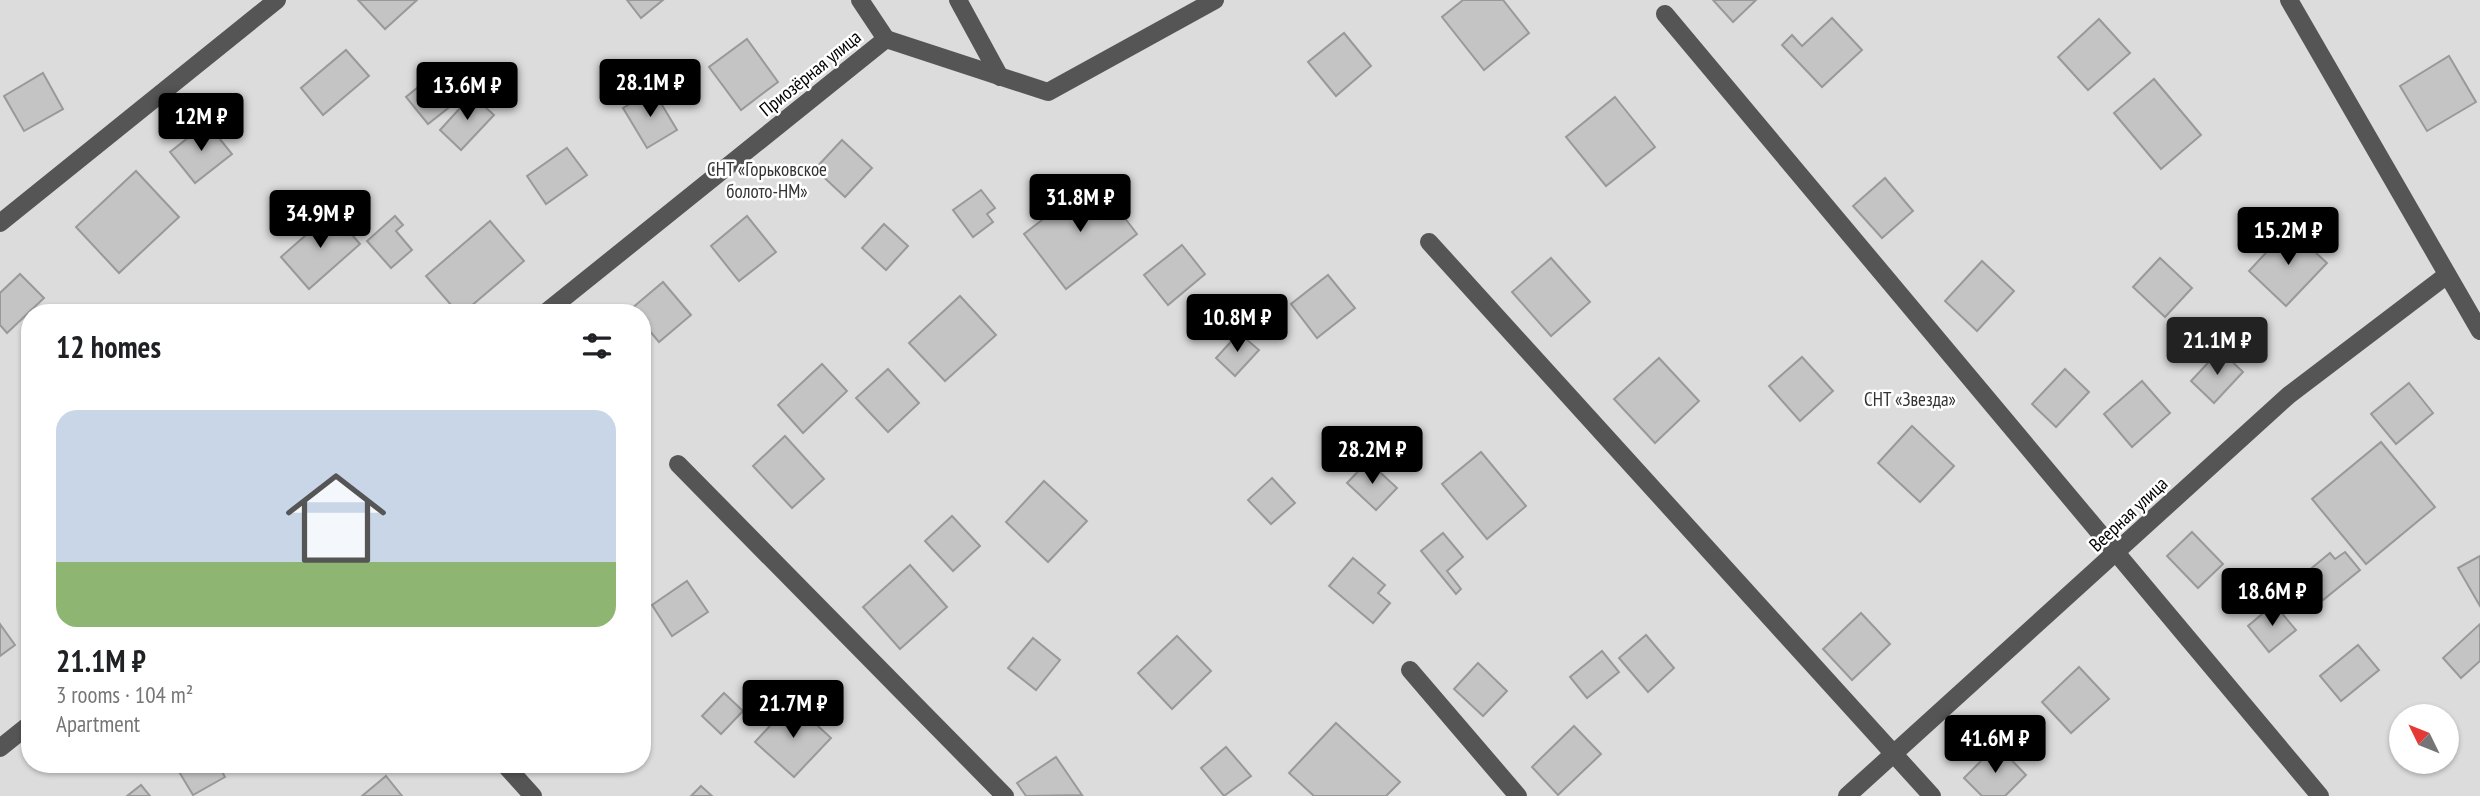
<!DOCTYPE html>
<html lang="en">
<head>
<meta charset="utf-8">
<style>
  :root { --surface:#fff; --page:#f6f6f6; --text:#202124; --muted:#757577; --line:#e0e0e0; --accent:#000 }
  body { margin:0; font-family:"PT Sans Narrow",sans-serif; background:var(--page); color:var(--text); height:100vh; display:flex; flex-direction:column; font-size:26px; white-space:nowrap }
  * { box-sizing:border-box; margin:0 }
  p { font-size:23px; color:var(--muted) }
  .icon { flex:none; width:38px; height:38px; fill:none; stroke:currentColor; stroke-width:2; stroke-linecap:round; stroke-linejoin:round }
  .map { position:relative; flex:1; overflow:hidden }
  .sheet { position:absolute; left:21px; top:304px; width:630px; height:469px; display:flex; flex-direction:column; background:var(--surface); border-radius:28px; box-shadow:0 2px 5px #0004 }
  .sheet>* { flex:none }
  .needle { width:46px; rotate:313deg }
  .buttons { position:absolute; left:2389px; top:704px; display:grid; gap:14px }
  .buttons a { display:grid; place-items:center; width:70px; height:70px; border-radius:50%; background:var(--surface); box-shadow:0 2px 5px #0004; font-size:35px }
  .price { position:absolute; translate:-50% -60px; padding:0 16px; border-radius:7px; background:var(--accent); color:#fff; font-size:23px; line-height:46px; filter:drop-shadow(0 2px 4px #0008) }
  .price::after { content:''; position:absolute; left:50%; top:42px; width:21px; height:16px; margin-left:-10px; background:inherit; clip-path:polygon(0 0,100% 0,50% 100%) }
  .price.current { background:#222; color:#fff }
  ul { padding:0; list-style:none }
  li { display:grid; align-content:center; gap:14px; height:371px; padding:0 35px }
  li+li { border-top:2px solid var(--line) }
  li span { display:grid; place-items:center; height:217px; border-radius:21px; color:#555 }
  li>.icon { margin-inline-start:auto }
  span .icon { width:126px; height:126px; fill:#fffc; stroke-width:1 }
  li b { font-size:30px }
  h2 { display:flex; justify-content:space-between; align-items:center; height:84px; padding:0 35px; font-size:30px }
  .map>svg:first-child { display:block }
</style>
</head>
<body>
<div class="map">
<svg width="2480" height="796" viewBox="0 0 2480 796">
  <rect width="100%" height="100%" fill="#fff"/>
  <path fill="#dcdcdc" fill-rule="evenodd" d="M0,0h2480v796h-2480zM30,313h612v452h-612zM2401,716h45v45h-45z"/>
  <g fill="#c4c4c4" stroke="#999" stroke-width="2">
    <polygon points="358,0 417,0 385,29"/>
    <polygon points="627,0 663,0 641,18"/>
    <polygon points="1463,0 1503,0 1529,33 1484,70 1442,17"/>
    <polygon points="1713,0 1756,0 1733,22"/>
    <polygon points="1832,18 1862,50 1822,87 1782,45 1792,35 1802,46"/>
    <polygon points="2099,19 2130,53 2088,90 2058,57"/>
    <polygon points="1344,33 1371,66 1336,96 1308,62"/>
    <polygon points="747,39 778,82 741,110 709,67"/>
    <polygon points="346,50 369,76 323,115 301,88"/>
    <polygon points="2449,56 2476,102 2427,131 2400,86"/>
    <polygon points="444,66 466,94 428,124 406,97"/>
    <polygon points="43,73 63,109 24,131 4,96"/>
    <polygon points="2154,79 2201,135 2161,169 2114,113"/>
    <polygon points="653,90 677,130 647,148 623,108"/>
    <polygon points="472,95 494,115 461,150 440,130"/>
    <polygon points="1615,97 1655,147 1606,186 1566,137"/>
    <polygon points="207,123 232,154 195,183 170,152"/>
    <polygon points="842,140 872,168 845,197 815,169"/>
    <polygon points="567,148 587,175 546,204 527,176"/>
    <polygon points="136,171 179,217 119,273 76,227"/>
    <polygon points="1885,178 1913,211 1882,238 1853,206"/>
    <polygon points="1095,179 1137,234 1066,289 1024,234"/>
    <polygon points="981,190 995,208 987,214 993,222 973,237 953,210"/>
    <polygon points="332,212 360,244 309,289 281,257"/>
    <polygon points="395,216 403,225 396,231 412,250 391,268 367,241"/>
    <polygon points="747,216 776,252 739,281 711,246"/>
    <polygon points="490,221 524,261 463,313 458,313 426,276"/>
    <polygon points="884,224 908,246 886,270 862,248"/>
    <polygon points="2289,228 2327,263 2286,306 2249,271"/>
    <polygon points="1182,245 1205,274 1168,305 1144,275"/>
    <polygon points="1551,258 1590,302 1551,336 1512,292"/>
    <polygon points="2160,258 2192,288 2165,317 2133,287"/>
    <polygon points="1982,261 2014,291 1977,331 1945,301"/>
    <polygon points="20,274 44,298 7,333 0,325 0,293"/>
    <polygon points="1328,275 1355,308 1317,338 1291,304"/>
    <polygon points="663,282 691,315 659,342 642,322 642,313 635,313 631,309"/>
    <polygon points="960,296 996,335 945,381 909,343"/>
    <polygon points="1239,333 1259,350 1235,376 1216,358"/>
    <polygon points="2220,350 2243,372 2214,403 2191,381"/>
    <polygon points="1802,357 1833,391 1800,421 1769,386"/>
    <polygon points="1659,358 1699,401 1655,443 1614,399"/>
    <polygon points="822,364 847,391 803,433 778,405"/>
    <polygon points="888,369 919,403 888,432 856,398"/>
    <polygon points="2065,369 2089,392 2056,427 2032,404"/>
    <polygon points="2142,381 2170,413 2132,447 2104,414"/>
    <polygon points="2409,383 2433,413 2396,444 2371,414"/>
    <polygon points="1912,426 1954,466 1920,502 1878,463"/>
    <polygon points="785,436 824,479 792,508 753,466"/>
    <polygon points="2381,442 2435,507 2366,564 2312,499"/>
    <polygon points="1481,452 1526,506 1487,539 1442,484"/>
    <polygon points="1368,461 1397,488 1376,510 1347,483"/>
    <polygon points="1272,478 1295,503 1271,524 1248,500"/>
    <polygon points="1044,481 1087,521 1048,562 1006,522"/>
    <polygon points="952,516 980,546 953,571 925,541"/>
    <polygon points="2192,532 2223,564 2198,588 2167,556"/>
    <polygon points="1443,533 1463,557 1447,571 1461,589 1456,594 1421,551"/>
    <polygon points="2345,552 2360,570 2323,600 2302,576 2330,553 2335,559"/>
    <polygon points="2480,556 2480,606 2458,568"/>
    <polygon points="1353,558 1385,585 1378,593 1390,603 1373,623 1329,586"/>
    <polygon points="910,565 947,607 900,649 863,607"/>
    <polygon points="687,581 708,612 672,636 652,605"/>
    <polygon points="2274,604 2296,630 2269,652 2248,626"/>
    <polygon points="1861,613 1890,644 1852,680 1823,649"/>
    <polygon points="0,624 15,645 0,656"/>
    <polygon points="2480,624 2480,661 2461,678 2443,658"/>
    <polygon points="1646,635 1674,668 1648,692 1619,658"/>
    <polygon points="1177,636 1211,671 1172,709 1138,673"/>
    <polygon points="1033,638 1060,660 1036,690 1008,668"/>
    <polygon points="2358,645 2379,670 2341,701 2320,676"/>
    <polygon points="1602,651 1619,672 1587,698 1570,677"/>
    <polygon points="1478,663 1507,691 1483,716 1454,689"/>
    <polygon points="2079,667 2109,699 2071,733 2042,702"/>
    <polygon points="724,693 743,711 721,734 702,716"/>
    <polygon points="792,702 831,738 794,777 755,742"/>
    <polygon points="1336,723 1400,782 1386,796 1314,796 1289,773"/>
    <polygon points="1574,726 1601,754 1558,795 1532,767"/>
    <polygon points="1997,745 2026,775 2005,796 1982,796 1964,778"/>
    <polygon points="1226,747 1251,776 1224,796 1201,768"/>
    <polygon points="1056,757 1082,795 1026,796 1017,783"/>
    <polygon points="175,765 218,765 225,777 193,795"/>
    <polygon points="386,776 402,796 362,796"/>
    <polygon points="141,785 150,796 127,796"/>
    <polygon points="701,786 712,796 691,796"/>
  </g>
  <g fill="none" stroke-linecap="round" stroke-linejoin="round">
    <g stroke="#555" stroke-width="18">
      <polyline points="860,0 886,39"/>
      <polyline points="958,0 1000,77"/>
      <polyline points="2289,0 2480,331"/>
      <polyline points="1665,14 2320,796"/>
      <polyline points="0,223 277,0"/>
      <polyline points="1429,242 1932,796"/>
      <polyline points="545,313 886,39 1048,92 1215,0"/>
      <polyline points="678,464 1005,796"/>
      <polyline points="1410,670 1518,796"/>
      <polyline points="0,748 30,724"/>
      <polyline points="505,765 533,796"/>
      <polyline points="1847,796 2289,395 2447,275"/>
    </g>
  </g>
  <g text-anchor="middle" stroke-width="5" stroke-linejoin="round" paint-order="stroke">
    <g font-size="19" fill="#000" stroke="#fff">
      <text transform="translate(810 73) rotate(-39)" y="7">Приозёрная улица</text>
      <text transform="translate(2128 514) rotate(-43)" y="7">Веерная улица</text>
    </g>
    <g font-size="19" fill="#333" stroke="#fff">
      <text x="767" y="176">СНТ «Горьковское<tspan x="767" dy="22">болото-НМ»</tspan></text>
      <text x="1910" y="406">СНТ «Звезда»</text>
    </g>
  </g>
</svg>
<div class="buttons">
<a><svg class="needle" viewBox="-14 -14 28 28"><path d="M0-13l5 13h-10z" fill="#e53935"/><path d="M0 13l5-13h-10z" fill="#757577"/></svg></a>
</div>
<b class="price" style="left:650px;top:119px">28.1M ₽</b>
<b class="price" style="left:467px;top:122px">13.6M ₽</b>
<b class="price" style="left:201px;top:153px">12M ₽</b>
<b class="price" style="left:1080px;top:234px">31.8M ₽</b>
<b class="price" style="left:320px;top:250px">34.9M ₽</b>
<b class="price" style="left:2288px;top:267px">15.2M ₽</b>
<b class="price" style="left:1237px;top:354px">10.8M ₽</b>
<b class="price current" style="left:2217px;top:377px">21.1M ₽</b>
<b class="price" style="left:1372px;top:486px">28.2M ₽</b>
<b class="price" style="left:2272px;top:628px">18.6M ₽</b>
<b class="price" style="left:793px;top:740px">21.7M ₽</b>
<b class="price" style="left:1995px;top:775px">41.6M ₽</b>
<section class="sheet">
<h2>12 homes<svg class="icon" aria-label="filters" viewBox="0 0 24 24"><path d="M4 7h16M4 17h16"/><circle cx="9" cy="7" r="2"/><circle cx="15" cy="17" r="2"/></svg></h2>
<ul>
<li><span style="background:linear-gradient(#c9d6e8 70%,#8fb573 0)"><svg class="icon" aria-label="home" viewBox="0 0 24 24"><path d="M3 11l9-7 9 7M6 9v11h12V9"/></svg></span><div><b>21.1M ₽</b><p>3 rooms · 104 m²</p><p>Apartment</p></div></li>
</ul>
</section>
</div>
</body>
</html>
